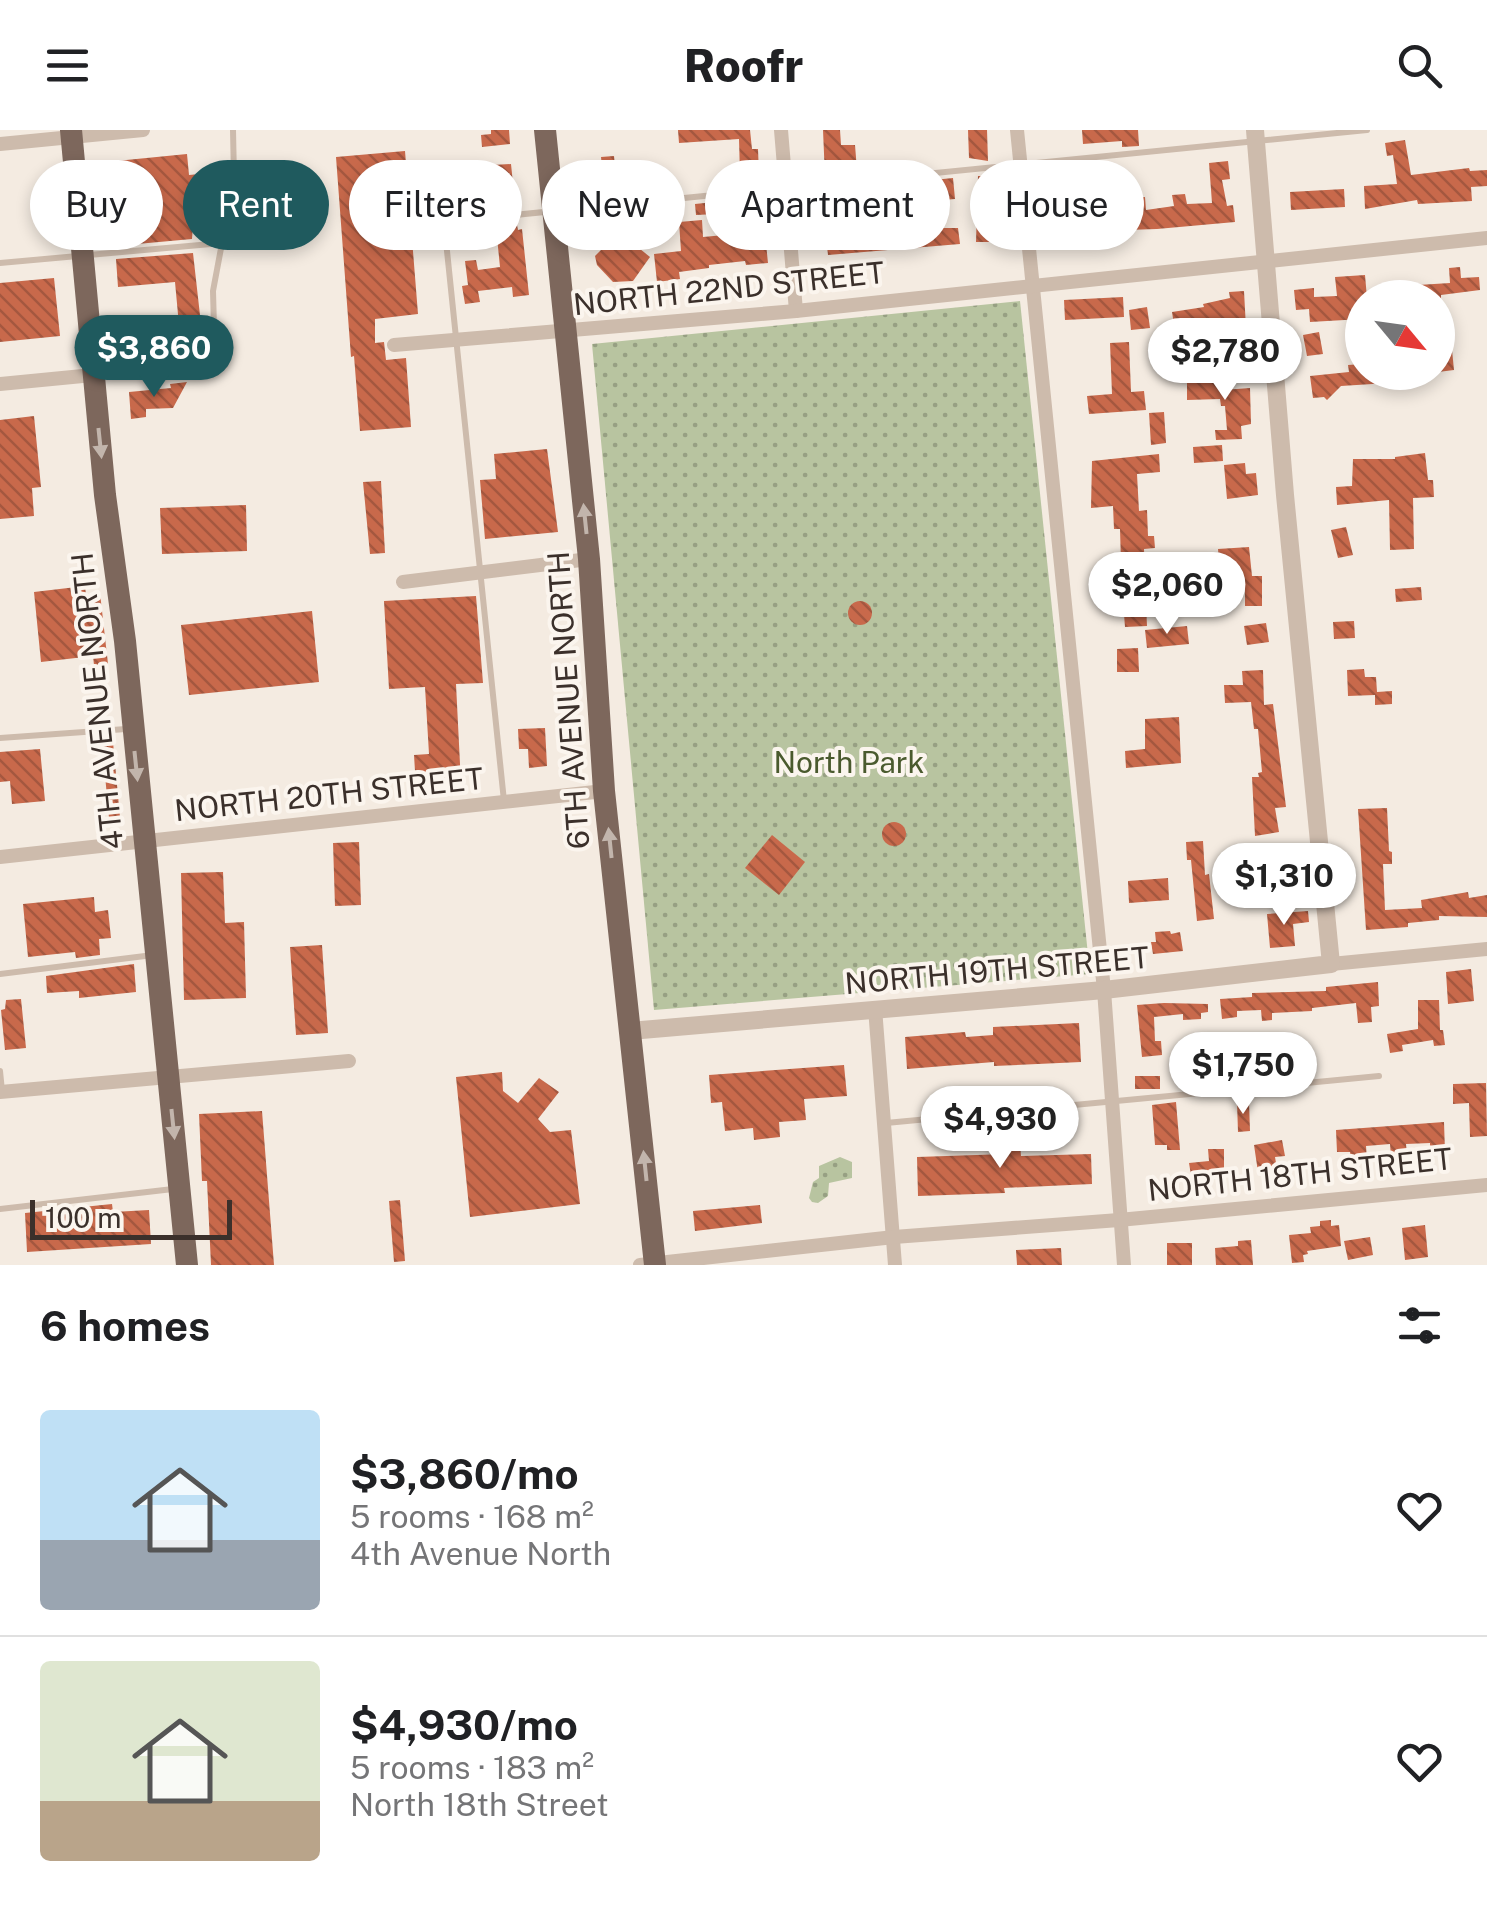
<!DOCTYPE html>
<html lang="en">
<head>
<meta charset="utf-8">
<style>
  :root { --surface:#fff; --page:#f2f2f2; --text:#202124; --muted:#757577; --line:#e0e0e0; --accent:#1f5a5e }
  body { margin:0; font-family:"Public Sans",sans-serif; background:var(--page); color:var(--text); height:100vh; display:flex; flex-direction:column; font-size:38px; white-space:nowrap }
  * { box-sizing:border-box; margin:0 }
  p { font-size:32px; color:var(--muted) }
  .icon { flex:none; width:55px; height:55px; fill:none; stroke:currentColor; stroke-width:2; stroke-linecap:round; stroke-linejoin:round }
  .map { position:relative; height:1135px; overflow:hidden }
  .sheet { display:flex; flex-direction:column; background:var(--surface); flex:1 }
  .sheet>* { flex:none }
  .guide { position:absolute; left:30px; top:30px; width:1428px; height:90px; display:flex; gap:20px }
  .needle { width:65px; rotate:119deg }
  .tools { position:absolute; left:1345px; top:150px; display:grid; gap:20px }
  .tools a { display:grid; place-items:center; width:110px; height:110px; border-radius:50%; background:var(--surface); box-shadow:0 5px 15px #0003; font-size:50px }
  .scale { position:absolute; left:30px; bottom:25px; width:202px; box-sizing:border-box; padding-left:10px; border:5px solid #3b302b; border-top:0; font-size:28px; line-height:35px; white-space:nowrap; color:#3b302b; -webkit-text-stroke:8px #fbf5ee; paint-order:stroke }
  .price { position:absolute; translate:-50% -85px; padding:0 22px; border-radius:35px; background:#fff; color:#222; font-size:32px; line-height:65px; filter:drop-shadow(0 2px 5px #0008) }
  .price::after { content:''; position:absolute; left:50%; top:60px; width:30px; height:22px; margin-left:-15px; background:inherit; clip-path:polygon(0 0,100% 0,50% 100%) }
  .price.selected { background:var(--accent); color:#fff }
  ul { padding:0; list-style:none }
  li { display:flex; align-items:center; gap:30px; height:250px; padding:0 40px }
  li+li { border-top:2px solid var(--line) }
  li span { display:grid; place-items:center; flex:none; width:280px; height:200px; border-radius:10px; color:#555 }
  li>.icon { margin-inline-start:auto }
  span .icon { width:120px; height:120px; fill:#fffc; stroke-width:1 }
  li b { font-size:42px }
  h2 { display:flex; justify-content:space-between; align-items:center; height:120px; padding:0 40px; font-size:42px }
  .chip { padding:0 35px; border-radius:45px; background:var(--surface); box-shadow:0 5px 15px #0003; font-size:35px; line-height:90px }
  .chip.selected { background:var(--accent); color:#fff }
  header { display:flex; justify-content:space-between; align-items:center; height:130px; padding:0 40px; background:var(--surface); font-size:45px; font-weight:800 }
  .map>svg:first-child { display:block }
</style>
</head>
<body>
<header><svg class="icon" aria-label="menu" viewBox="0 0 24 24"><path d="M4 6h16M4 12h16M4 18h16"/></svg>Roofr<svg class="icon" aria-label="search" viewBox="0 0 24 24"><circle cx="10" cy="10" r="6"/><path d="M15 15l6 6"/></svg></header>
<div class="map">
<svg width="1487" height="1135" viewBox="0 0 1487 1135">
  <defs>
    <pattern id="park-dots" width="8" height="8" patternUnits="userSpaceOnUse" patternTransform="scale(2.5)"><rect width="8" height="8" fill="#b8c4a0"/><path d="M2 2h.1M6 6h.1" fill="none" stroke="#97a083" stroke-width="1.8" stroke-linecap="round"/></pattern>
    <pattern id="building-back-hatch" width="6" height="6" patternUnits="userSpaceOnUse" patternTransform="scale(2.5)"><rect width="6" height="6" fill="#c8694b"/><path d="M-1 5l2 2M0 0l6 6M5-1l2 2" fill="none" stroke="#a4573f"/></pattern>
  </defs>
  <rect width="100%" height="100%" fill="#f4ebe1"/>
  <g fill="url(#park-dots)">
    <polygon points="1020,171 1090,844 654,880 592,214"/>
    <polygon points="840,1027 852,1032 852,1048 829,1053 828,1066 818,1073 812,1072 809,1068 813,1052 819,1048 819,1036"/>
  </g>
  <g fill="url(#building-back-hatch)">
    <polygon points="491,0 509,0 510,14 482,17 481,5 491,4"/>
    <polygon points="678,0 750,0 752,19 758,19 759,45 740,45 739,9 679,13"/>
    <polygon points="823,0 840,0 841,15 855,15 857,40 841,40 841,45 825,47"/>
    <polygon points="968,0 987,0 988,31 969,28"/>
    <polygon points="1082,0 1138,0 1139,16 1122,17 1122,11 1083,14"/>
    <polygon points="1405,10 1411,45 1469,38 1470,41 1487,40 1487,56 1471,57 1472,71 1418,74 1417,70 1365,79 1364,56 1397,54 1393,25 1387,26 1385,13"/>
    <polygon points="405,21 418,184 375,189 375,213 384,212 386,230 406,228 411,297 360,301 354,226 351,227 336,27"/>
    <polygon points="187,24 189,45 200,44 205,94 193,95 192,109 115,116 106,32"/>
    <polygon points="614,26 617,57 589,60 587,38 602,36 601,27"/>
    <polygon points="1228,31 1230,49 1222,50 1227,76 1233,75 1235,92 1157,99 1096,101 1095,98 1065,103 1061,83 1120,76 1120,69 1145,67 1146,80 1174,76 1172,65 1185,64 1187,74 1212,73 1209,33"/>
    <polygon points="511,34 515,73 486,76 487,81 459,84 458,67 489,64 488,56 494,55 492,35"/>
    <polygon points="1080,37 1081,51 1059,53 1059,38"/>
    <polygon points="978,46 993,46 992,79 1000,79 1000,99 995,99 995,112 976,112"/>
    <polygon points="953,48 955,69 932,71 935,98 958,98 960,114 828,125 825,98 850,95 849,73 822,75 821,61 842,59 843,64 866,63 863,94 874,92 877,107 918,103 915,76 887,80 884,55"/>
    <polygon points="1344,59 1345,77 1291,80 1290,62"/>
    <polygon points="734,70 736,83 696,85 695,74"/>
    <polygon points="762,75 768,133 746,135 745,131 709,135 709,138 679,142 680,149 657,152 654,124 681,121 679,92 702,90 703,107 746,103 744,78"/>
    <polygon points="674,78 676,94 650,97 649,81"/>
    <polygon points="517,95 518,100 522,99 529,165 513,167 512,157 478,161 480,172 465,174 462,156 468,155 465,131 476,130 478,140 500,137 496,97"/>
    <polygon points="616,105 624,106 650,127 633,151 613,152 597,135 595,126"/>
    <polygon points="193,123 202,203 180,206 175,152 118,157 116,129"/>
    <polygon points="1460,137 1461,148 1479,147 1480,160 1441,165 1441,168 1419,168 1418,155 1450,153 1449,138"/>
    <polygon points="1365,145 1367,168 1362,168 1362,189 1310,192 1309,179 1296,180 1294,160 1314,158 1314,167 1337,166 1335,147"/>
    <polygon points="54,148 60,206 0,212 0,153"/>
    <polygon points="1244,161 1246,198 1233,200 1232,190 1187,200 1188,206 1176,207 1172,182 1204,177 1203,174 1230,168 1229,162"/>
    <polygon points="1123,167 1124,187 1065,190 1064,170"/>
    <polygon points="1147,177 1150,198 1131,200 1129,180"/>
    <polygon points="1319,202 1323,224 1307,226 1303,205"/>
    <polygon points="1129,212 1131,262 1144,261 1146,280 1089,284 1087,266 1112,264 1110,213"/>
    <polygon points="1243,216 1245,235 1227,237 1225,218"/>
    <polygon points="1452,220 1454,240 1438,242 1438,221"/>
    <polygon points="1362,234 1362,242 1393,242 1393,249 1388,250 1388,253 1341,256 1327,270 1324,267 1313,268 1310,246 1349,242 1348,235"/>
    <polygon points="1213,237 1223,237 1223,260 1250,258 1251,294 1241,296 1242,309 1216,310 1215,300 1227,300 1225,276 1221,276 1220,269 1187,270 1187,252 1212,252"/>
    <polygon points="187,252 173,278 146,279 146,287 131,289 129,262 171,258 170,254"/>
    <polygon points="1164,282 1166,313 1151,315 1149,283"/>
    <polygon points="34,286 41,357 32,358 34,386 0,389 0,290"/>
    <polygon points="1222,315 1223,331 1194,333 1193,317"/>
    <polygon points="547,319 558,402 485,409 480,350 496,349 494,324"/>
    <polygon points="1425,323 1428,350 1433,350 1434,367 1413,368 1414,419 1390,420 1389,370 1337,375 1336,357 1352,356 1353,329 1395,329 1395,327"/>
    <polygon points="1159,324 1160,342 1137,344 1139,381 1147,380 1148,406 1154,406 1155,418 1144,419 1145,448 1100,449 1099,434 1121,433 1120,399 1114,399 1113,376 1091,378 1092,331"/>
    <polygon points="1245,333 1246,344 1256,343 1258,365 1227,369 1224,335"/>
    <polygon points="381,351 385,423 370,424 363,352"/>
    <polygon points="246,375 247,421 162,424 160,378"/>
    <polygon points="1346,397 1353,425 1338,428 1331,400"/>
    <polygon points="1249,417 1252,446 1262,446 1262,476 1245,476 1245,456 1238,456 1236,445 1230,445 1230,438 1220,439 1218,419"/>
    <polygon points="85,456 86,465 100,463 108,534 94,535 93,526 41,532 34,462"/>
    <polygon points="1421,457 1422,470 1396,472 1395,459"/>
    <polygon points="476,466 483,553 456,554 461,654 416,657 414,625 429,624 425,557 389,559 384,471"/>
    <polygon points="1129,469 1129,476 1146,475 1147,496 1125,497 1124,484 1112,485 1112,470"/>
    <circle cx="860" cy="483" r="12"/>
    <polygon points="312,481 319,552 189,565 181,495"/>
    <polygon points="1354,491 1355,508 1334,509 1333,492"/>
    <polygon points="1266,493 1269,512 1247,515 1244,496"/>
    <polygon points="1187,496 1189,514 1147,518 1145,500"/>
    <polygon points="1138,518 1139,542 1117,542 1117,519"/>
    <polygon points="1364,539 1365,547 1376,547 1377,562 1392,561 1392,574 1375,575 1375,565 1348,566 1347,540"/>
    <polygon points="1263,540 1264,575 1273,574 1286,677 1275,678 1279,702 1255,706 1252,647 1259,647 1258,643 1262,642 1258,599 1254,599 1251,572 1225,573 1224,555 1243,555 1242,541"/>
    <polygon points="1179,587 1181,633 1126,638 1125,621 1145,619 1145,589"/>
    <polygon points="545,598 547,636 529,638 528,619 519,619 518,599"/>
    <polygon points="113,612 120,687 109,688 102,613"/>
    <polygon points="40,619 45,671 12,674 10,651 0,652 0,622"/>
    <polygon points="1387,678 1389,721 1392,722 1392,734 1383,734 1385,780 1422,778 1421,770 1468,762 1469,768 1487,765 1487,787 1439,786 1439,790 1408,793 1408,797 1366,800 1358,679"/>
    <circle cx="894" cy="704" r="12"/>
    <polygon points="772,705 805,732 779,765 745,738"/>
    <polygon points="1203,711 1205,745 1209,744 1214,789 1197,791 1191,730 1187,730 1186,712"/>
    <polygon points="359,712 361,775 335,776 333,713"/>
    <polygon points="1287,739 1289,758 1255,762 1253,747 1276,745 1276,740"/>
    <polygon points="223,742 225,793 244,792 246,868 184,870 181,743"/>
    <polygon points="1168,748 1169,770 1129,773 1128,751"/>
    <polygon points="94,767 95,782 108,780 111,808 99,809 100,825 76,828 75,822 28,827 23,774"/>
    <polygon points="1308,781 1309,792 1293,794 1295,816 1270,818 1267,784"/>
    <polygon points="1170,801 1171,804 1180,802 1183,821 1153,824 1151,812 1156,812 1155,802"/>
    <polygon points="322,815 328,903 296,905 290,817"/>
    <polygon points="134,834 136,862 79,868 79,861 47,863 46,846"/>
    <polygon points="1471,839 1474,871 1448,874 1446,842"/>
    <polygon points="1378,852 1379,876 1371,877 1372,892 1358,893 1356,873 1312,878 1312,881 1272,883 1272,890 1262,891 1261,880 1237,881 1237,887 1222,889 1220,869 1252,867 1252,863 1326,861 1326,857"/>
    <polygon points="21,869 26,918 5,920 1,880 5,879 6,870"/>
    <polygon points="1418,870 1439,870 1440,900 1443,900 1445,915 1434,916 1433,910 1402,915 1403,921 1390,923 1387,904 1418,899"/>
    <polygon points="1164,873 1208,874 1208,882 1201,883 1201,889 1183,890 1183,884 1154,887 1155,911 1161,911 1162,925 1142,927 1137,875"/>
    <polygon points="1079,893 1081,932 994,936 994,932 907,939 905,907 965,902 966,907 993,905 993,897"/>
    <polygon points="1260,903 1261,928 1248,929 1246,904"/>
    <polygon points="844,935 847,966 804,969 806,990 779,992 780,1007 754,1010 753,998 725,1001 722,972 711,973 709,945"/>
    <polygon points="502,942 503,961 518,973 539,948 559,962 538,989 550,1002 571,1000 580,1074 470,1087 456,947"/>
    <rect x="1135" y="946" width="25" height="13"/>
    <polygon points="1486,953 1487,1006 1470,1007 1469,973 1453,974 1453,954"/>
    <polygon points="1176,972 1180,1020 1167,1020 1167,1015 1155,1015 1152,975"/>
    <polygon points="1237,972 1249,972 1250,1001 1238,1002"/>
    <polygon points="262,981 274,1135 211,1135 207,1051 202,1051 199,984"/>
    <polygon points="1444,992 1445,1022 1430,1023 1430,1013 1406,1014 1407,1025 1391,1027 1390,1014 1366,1016 1367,1030 1351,1031 1350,1022 1337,1022 1336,1000"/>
    <polygon points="1019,1002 1021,1026 1091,1024 1092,1054 1004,1058 1005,1063 918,1066 917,1027 1006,1024 1004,1003"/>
    <polygon points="1282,1010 1285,1026 1275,1027 1277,1039 1258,1042 1254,1015"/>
    <polygon points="1208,1019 1224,1019 1224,1044 1191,1045 1189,1033 1209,1031"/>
    <polygon points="400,1070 405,1131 394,1132 389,1071"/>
    <polygon points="112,1074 113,1082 149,1080 151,1114 27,1122 25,1083"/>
    <polygon points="760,1075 762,1093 695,1101 693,1081"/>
    <polygon points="1331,1090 1331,1096 1339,1095 1341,1116 1307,1121 1308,1124 1303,1125 1304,1132 1292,1133 1289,1105 1311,1103 1310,1097 1320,1096 1320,1091"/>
    <polygon points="1425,1095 1428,1127 1405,1130 1402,1098"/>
    <polygon points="1370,1107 1373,1125 1348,1130 1344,1111"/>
    <polygon points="1251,1110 1253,1135 1216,1135 1215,1118 1238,1116 1238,1111"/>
    <rect x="1167" y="1113" width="25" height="22"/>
    <polygon points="1061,1118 1062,1135 1017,1135 1016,1120"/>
  </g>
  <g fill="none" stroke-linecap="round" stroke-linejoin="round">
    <g stroke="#cdbbac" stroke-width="6">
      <polyline points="0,133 222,113 234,47 233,0"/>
      <polyline points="99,237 178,231 202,215 214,197 213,161 222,113"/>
      <polyline points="0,608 126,599"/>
      <polyline points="504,671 444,92 1367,0"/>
      <polyline points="0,844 153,825"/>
      <polyline points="0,941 2,961"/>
      <polyline points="886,993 1379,946"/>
      <polyline points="0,1079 173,1059"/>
    </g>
    <g stroke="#cdbbac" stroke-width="14">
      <polyline points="781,0 796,181"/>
      <polyline points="1017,0 1104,860 1124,1135"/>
      <polyline points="0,14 143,0"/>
      <polyline points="394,215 796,181 1487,108"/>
      <polyline points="0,254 93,245"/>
      <polyline points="403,452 589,429"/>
      <polyline points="0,727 604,661"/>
      <polyline points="1331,834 1487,819"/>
      <polyline points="875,878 895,1135"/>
      <polyline points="0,962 349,931"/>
      <polyline points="640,1135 894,1107 1119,1090 1487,1055"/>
    </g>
    <polyline stroke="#cdbbac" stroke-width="18" points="630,901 1104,860 1331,834 1285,365 1255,0"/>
    <g stroke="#7d675c" stroke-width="22">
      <polyline points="71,0 105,365 125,511 187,1135"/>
      <polyline points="545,0 589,429 604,661 655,1135"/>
    </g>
  </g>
  <defs><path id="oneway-solid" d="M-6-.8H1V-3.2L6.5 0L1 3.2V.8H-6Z" transform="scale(2.5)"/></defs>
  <g fill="#c2b5ac">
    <use href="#oneway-solid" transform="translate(100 313) rotate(84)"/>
    <use href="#oneway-solid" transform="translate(585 389) rotate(-96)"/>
    <use href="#oneway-solid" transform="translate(136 636) rotate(84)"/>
    <use href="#oneway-solid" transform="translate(610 713) rotate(-96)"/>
    <use href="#oneway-solid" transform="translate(173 994) rotate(84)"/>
    <use href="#oneway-solid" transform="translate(645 1036) rotate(-96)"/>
  </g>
  <g text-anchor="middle" stroke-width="8" stroke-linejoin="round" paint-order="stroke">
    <g font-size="30" fill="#3b302b" stroke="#fbf5ee">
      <text transform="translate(729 159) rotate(-6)" y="10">NORTH 22ND STREET</text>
      <text transform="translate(569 570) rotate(-94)" y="10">6TH AVENUE NORTH</text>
      <text transform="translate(98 571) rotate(-96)" y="10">4TH AVENUE NORTH</text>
      <text transform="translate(329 665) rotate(-6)" y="10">NORTH 20TH STREET</text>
      <text transform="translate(997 841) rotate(-5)" y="10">NORTH 19TH STREET</text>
      <text transform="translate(1300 1045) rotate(-6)" y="10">NORTH 18TH STREET</text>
    </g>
    <g font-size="30" fill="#4a5a2e" stroke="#fbf5ee">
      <text x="849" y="643">North Park</text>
    </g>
  </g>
</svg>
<div class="tools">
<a><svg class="needle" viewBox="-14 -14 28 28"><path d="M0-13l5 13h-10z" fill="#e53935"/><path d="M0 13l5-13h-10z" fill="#757577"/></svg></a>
</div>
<div class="scale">100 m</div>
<b class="price selected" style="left:154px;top:270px">$3,860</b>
<b class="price" style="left:1225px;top:273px">$2,780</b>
<b class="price" style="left:1167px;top:507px">$2,060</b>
<b class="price" style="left:1284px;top:798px">$1,310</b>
<b class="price" style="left:1243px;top:987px">$1,750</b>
<b class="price" style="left:1000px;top:1041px">$4,930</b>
<div class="guide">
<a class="chip">Buy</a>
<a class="chip selected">Rent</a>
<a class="chip">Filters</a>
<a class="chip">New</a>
<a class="chip">Apartment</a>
<a class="chip">House</a>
</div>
</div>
<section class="sheet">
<h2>6 homes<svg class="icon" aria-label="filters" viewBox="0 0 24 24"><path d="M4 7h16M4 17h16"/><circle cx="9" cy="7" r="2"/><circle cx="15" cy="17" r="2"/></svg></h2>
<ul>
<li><span style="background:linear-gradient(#bfe0f5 65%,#9aa5b1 0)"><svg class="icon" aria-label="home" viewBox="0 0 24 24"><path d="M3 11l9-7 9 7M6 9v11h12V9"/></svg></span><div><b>$3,860/mo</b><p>5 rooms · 168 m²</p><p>4th Avenue North</p></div><svg class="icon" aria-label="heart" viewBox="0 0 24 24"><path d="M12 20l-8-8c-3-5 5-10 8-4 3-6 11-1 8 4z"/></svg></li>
<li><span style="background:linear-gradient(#dfe7d0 70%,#b9a48a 0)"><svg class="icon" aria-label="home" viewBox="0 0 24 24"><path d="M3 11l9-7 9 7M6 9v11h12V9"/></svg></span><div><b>$4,930/mo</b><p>5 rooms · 183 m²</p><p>North 18th Street</p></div><svg class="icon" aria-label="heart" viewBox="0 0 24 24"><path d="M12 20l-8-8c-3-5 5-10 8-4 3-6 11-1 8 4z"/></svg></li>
</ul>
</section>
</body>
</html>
